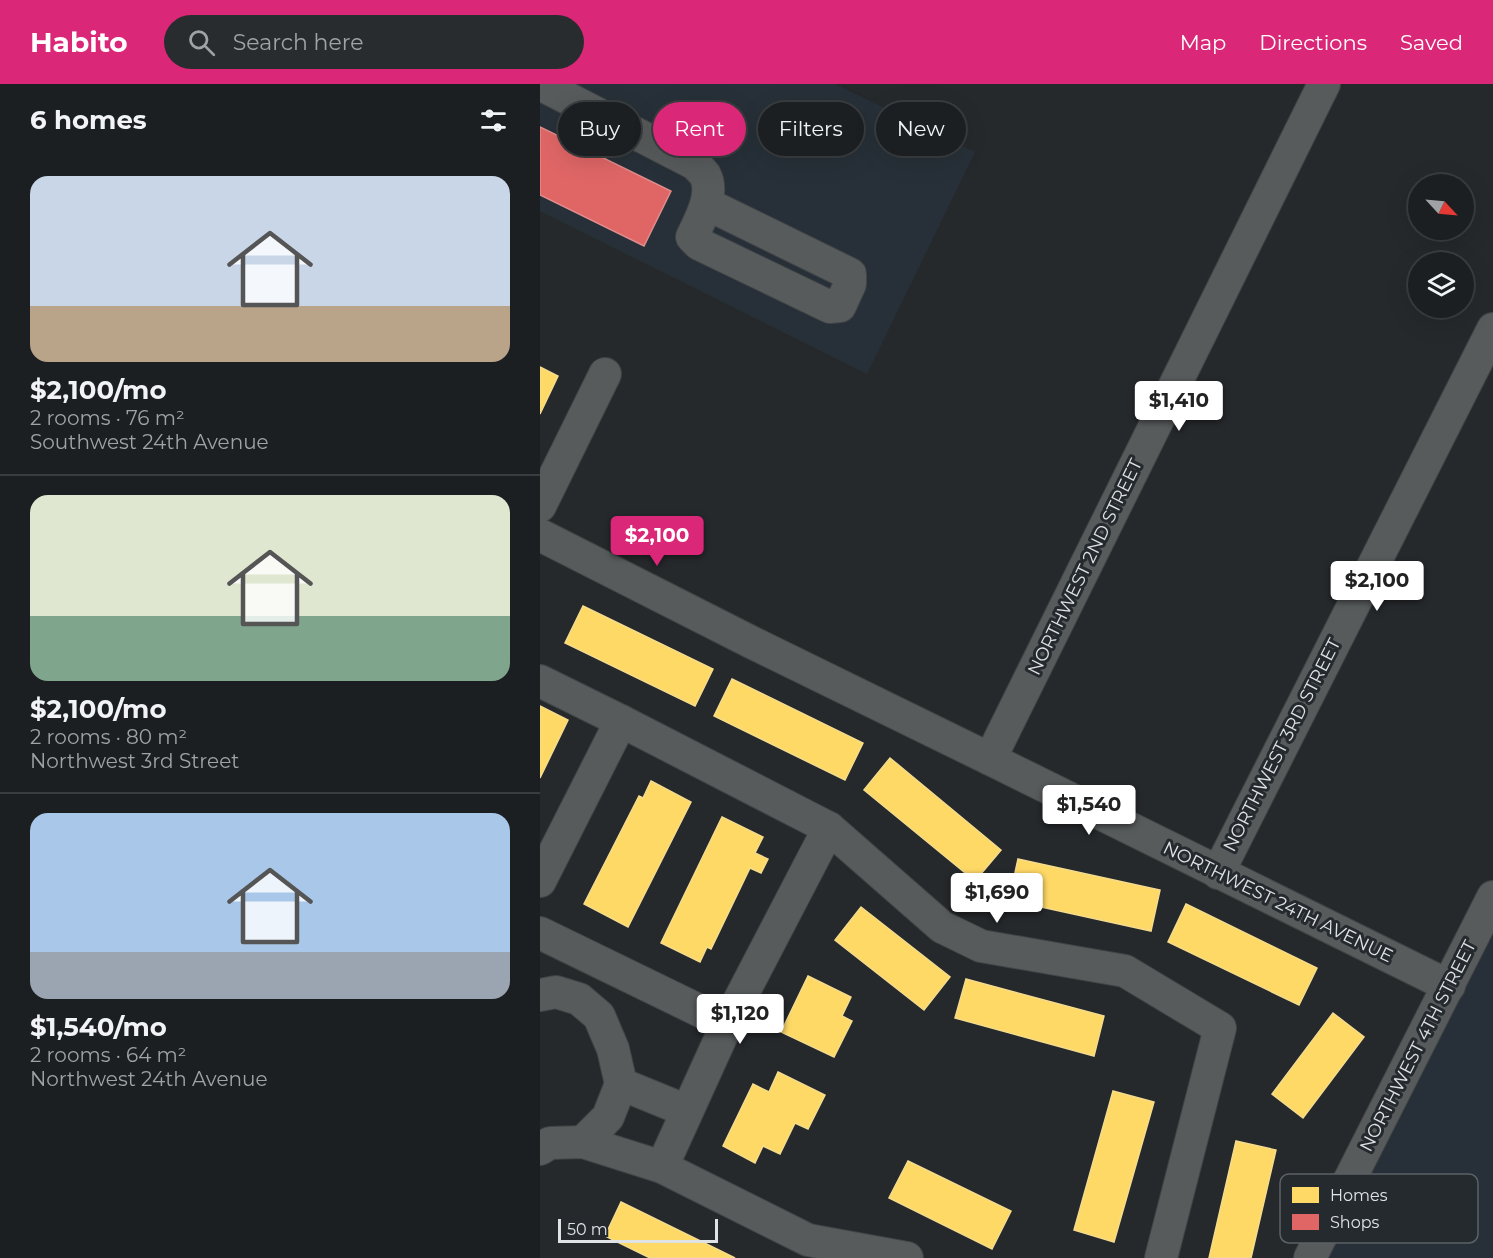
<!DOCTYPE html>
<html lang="en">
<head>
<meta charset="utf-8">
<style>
  :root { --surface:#1c1f21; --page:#292c2e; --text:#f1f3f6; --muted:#a0a2a5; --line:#3a3d3f; --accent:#db2777 }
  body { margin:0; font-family:Montserrat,sans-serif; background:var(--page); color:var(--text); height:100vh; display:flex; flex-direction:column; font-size:22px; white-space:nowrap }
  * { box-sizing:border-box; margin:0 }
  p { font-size:20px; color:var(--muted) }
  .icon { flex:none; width:33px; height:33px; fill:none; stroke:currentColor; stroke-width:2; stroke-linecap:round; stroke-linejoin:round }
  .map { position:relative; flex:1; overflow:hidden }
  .sheet { display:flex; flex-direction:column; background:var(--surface); width:540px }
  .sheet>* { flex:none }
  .guide { position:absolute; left:18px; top:18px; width:570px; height:54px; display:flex; gap:12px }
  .needle { width:39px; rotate:116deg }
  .fabs { position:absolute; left:868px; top:90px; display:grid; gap:12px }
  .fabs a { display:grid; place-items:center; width:66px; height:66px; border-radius:50%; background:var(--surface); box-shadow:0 6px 24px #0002,0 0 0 2px var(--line); font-size:30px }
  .scale { position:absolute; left:18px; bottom:15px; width:160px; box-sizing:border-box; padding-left:6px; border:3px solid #dfe3e6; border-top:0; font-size:16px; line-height:21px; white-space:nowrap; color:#dfe3e6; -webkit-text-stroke:4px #242a2e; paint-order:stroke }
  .price { position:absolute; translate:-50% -51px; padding:0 14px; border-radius:6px; background:#fff; color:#222; font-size:20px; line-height:39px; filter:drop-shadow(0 2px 3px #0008) }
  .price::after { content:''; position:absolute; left:50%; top:36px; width:18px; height:14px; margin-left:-9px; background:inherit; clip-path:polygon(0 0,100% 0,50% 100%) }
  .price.current { background:var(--accent); color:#fff }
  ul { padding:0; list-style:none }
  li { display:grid; align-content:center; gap:12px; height:318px; padding:0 30px }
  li+li { border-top:2px solid var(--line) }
  li span { display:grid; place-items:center; height:186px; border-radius:18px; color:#555 }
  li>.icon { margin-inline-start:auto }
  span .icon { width:108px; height:108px; fill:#fffc; stroke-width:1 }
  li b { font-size:26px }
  h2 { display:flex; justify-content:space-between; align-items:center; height:72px; padding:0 30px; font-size:26px }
  .tag { padding:0 21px; border-radius:27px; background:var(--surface); box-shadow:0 6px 24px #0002,0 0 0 2px var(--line); font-size:21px; line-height:54px }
  .tag.current { background:var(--accent); color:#fff }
  header { display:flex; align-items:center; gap:36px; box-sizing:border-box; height:84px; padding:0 30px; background:var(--accent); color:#fff }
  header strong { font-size:28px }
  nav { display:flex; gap:33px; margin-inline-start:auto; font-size:21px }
  .search { width:420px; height:54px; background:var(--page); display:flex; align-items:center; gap:15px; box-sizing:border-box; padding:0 21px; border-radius:33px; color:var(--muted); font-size:22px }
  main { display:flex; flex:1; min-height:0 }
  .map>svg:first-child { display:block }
</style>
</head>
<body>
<header>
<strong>Habito</strong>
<div class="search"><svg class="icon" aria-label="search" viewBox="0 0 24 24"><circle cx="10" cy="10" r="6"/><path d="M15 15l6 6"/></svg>Search here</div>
<nav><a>Map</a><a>Directions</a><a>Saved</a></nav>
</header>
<main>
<section class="sheet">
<h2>6 homes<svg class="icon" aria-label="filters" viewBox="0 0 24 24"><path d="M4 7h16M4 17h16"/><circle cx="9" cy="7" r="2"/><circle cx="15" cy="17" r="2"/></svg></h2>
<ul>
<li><span style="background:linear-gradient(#c9d6e8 70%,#b9a48a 0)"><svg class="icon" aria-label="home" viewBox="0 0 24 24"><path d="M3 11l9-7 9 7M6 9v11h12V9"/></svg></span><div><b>$2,100/mo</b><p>2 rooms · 76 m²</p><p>Southwest 24th Avenue</p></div></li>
<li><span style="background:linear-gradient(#dfe7d0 65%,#7fa58c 0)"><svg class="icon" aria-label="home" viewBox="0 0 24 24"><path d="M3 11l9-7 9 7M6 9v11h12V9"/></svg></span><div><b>$2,100/mo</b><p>2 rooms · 80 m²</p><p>Northwest 3rd Street</p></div></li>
<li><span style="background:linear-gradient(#a9c7e8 75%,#9aa5b1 0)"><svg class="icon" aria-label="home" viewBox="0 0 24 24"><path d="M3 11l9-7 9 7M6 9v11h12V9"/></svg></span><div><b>$1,540/mo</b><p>2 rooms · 64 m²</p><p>Northwest 24th Avenue</p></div></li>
</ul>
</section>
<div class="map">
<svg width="953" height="1174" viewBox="0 0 953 1174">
  <rect width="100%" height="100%" fill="#26292c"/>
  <g fill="#273038">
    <polygon points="0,0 295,0 435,68 327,290 0,127"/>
    <polygon points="953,842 953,1174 785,1174"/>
  </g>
  <g fill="#ffd966" stroke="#f5dc8c" stroke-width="1.5">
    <polygon points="0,283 18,292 0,330"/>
    <polygon points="43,522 173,585 155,622 25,559"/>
    <polygon points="192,595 323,659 305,696 174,632"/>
    <polygon points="0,622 28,636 0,694"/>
    <polygon points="350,674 461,766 435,797 324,706"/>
    <polygon points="111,697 151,718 88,843 44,820 99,712 103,714"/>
    <polygon points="182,733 223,753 215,769 228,775 221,789 210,784 171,865 167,863 160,878 121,859"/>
    <polygon points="478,775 620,806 611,847 469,816"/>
    <polygon points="646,820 777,884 759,921 628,858"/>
    <polygon points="321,823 410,893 384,926 295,856"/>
    <polygon points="268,892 311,913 302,932 312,937 294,973 241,948"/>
    <polygon points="426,895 564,932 554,972 415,934"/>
    <polygon points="793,929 824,953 763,1034 732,1010"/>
    <polygon points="238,988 285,1011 268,1045 255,1039 240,1070 223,1062 215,1079 183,1062 213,1000 229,1008"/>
    <polygon points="573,1007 614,1018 574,1158 534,1146"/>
    <polygon points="696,1057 736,1066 711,1174 669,1174"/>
    <polygon points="368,1077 471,1127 452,1165 349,1114"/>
    <polygon points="81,1118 195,1174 110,1174 65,1152"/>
  </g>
  <polygon fill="#e06666" stroke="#e08c8c" stroke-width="1.5" points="0,43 131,107 104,162 0,111"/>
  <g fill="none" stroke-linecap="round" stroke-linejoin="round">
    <g stroke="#414446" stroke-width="34">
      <g id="minor">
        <path d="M0,0l155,80c3,3 7,7 10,11 10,19 -5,45 -13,62l7,7 131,63 10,-1 10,-22v-10l-143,-70"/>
        <polyline points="0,422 65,290"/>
        <polyline points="0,451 211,558 450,675 909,902"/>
        <polyline points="0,597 81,637 289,744 402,843 441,862 585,887 680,944 621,1174"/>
        <polyline points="450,675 784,0"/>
        <polyline points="678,789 953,245"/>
        <polyline points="0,797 81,637"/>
        <polyline points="0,849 187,940 289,744"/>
        <polyline points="0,911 16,908 39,915 59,932 73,965 81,1000 147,1027"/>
        <polyline points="43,1058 68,1033 81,1000"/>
        <polyline points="0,1065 10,1059 43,1058 122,1083 268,1156 367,1174"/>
        <polyline points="122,1083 187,940"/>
        <polyline points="770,1174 953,813"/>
      </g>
    </g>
    <use href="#minor" stroke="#585b5c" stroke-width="32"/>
  </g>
  <g text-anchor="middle" stroke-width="6" stroke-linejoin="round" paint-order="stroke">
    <g font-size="18" fill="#dfe3e6" stroke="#242a2e">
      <text transform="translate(545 483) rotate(-64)" y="6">NORTHWEST 2ND STREET</text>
      <text transform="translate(742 661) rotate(-63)" y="6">NORTHWEST 3RD STREET</text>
      <text transform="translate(738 818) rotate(26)" y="6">NORTHWEST 24TH AVENUE</text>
      <text transform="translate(878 962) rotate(-63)" y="6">NORTHWEST 4TH STREET</text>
    </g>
  </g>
  <rect x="740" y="1090" width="198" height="69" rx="9" fill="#242a2e" stroke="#5c6265" stroke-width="1.5"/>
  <rect x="752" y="1103" width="27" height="16" fill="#ffd966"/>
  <rect x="752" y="1130" width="27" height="16" fill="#e06666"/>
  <g font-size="16" fill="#dfe3e6">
    <text x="790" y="1117">Homes</text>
    <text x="790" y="1144">Shops</text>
  </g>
</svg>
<div class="fabs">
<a><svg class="needle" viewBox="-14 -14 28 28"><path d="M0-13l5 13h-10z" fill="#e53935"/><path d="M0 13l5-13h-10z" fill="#a0a2a5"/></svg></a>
<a><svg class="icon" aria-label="layers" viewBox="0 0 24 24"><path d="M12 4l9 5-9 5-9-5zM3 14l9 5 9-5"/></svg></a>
</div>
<div class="scale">50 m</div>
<b class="price" style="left:639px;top:348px">$1,410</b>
<b class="price current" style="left:117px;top:483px">$2,100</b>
<b class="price" style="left:837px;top:528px">$2,100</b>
<b class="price" style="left:549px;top:752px">$1,540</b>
<b class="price" style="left:457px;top:840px">$1,690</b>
<b class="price" style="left:200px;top:961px">$1,120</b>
<div class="guide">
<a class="tag">Buy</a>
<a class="tag current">Rent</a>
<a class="tag">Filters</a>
<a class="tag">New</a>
</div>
</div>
</main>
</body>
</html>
